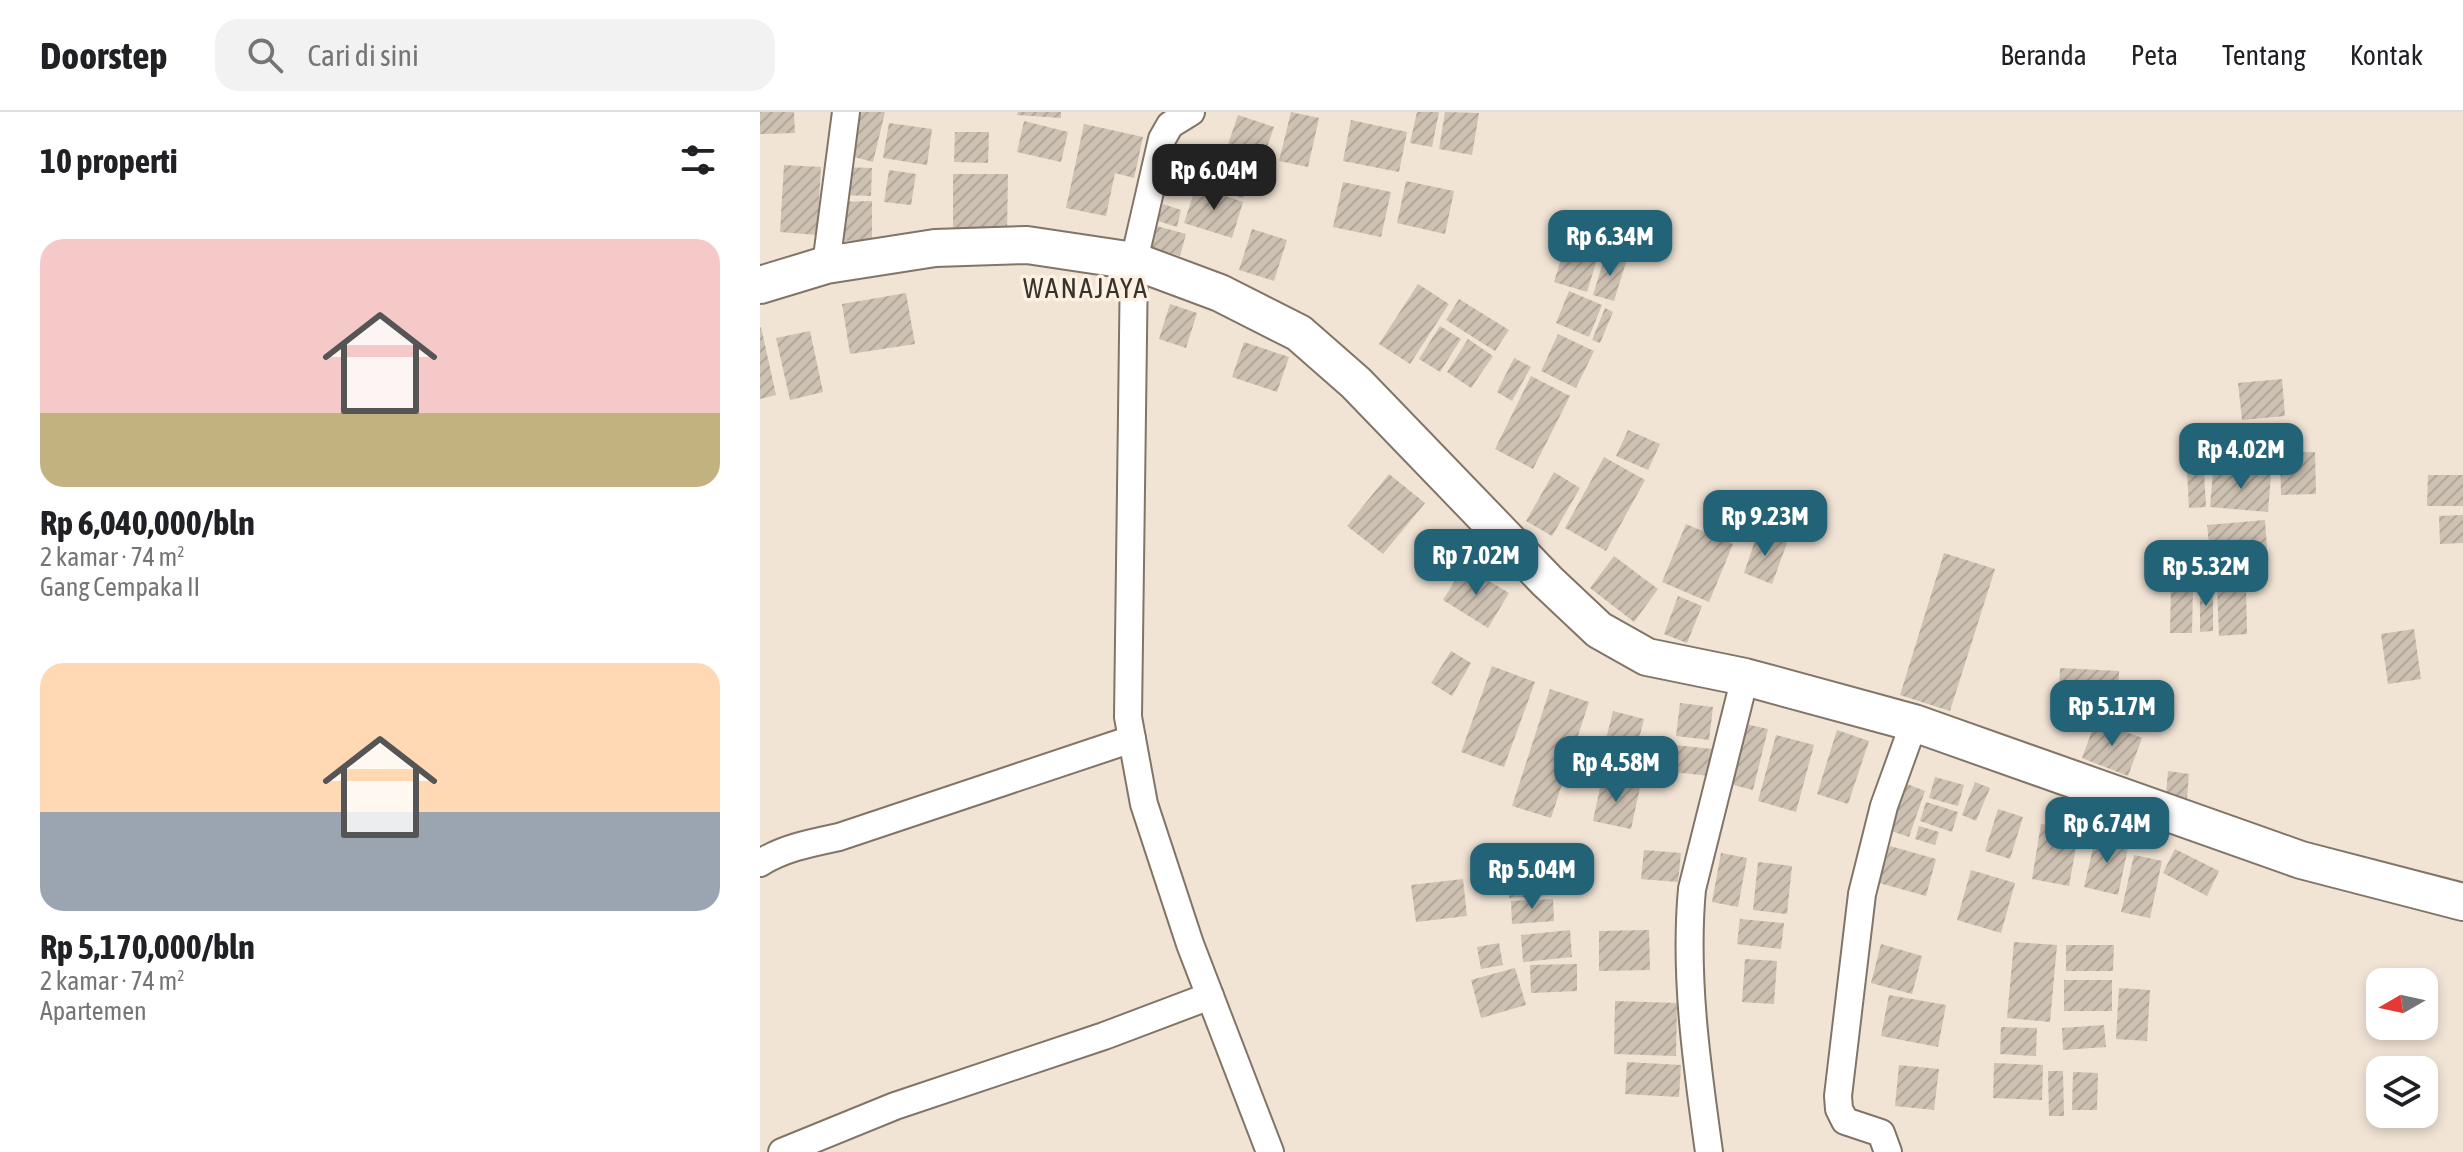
<!DOCTYPE html>
<html lang="id">
<head>
<meta charset="utf-8">
<style>
  :root { --surface:#fff; --page:#f2f2f2; --text:#202124; --muted:#757577; --line:#e0e0e0; --accent:#226378 }
  body { margin:0; font-family:"Asap Condensed",sans-serif; background:var(--page); color:var(--text); height:100vh; display:flex; flex-direction:column; font-size:30px; white-space:nowrap }
  * { box-sizing:border-box; margin:0 }
  p { font-size:26px; color:var(--muted) }
  .icon { flex:none; width:44px; height:44px; fill:none; stroke:currentColor; stroke-width:2; stroke-linecap:round; stroke-linejoin:round }
  .map { position:relative; flex:1; overflow:hidden }
  .side { display:flex; flex-direction:column; background:var(--surface); width:760px }
  .side>* { flex:none }
  .needle { width:52px; rotate:261deg }
  .buttons { position:absolute; left:1606px; top:856px; display:grid; gap:16px }
  .buttons a { display:grid; place-items:center; width:72px; height:72px; border-radius:16px; background:var(--surface); box-shadow:0 4px 12px #0003; font-size:40px }
  .price { position:absolute; translate:-50% -68px; padding:0 18px; border-radius:16px; background:var(--accent); color:#fff; font-size:26px; line-height:52px; filter:drop-shadow(0 2px 4px #0008) }
  .price::after { content:''; position:absolute; left:50%; top:48px; width:24px; height:18px; margin-left:-12px; background:inherit; clip-path:polygon(0 0,100% 0,50% 100%) }
  .price.current { background:#222; color:#fff }
  ul { padding:0; list-style:none }
  li { display:grid; align-content:center; gap:16px; height:424px; padding:0 40px }
  li span { display:grid; place-items:center; height:248px; border-radius:24px; color:#555 }
  li>.icon { margin-inline-start:auto }
  span .icon { width:144px; height:144px; fill:#fffc; stroke-width:1 }
  li b { font-size:34px }
  h2 { display:flex; justify-content:space-between; align-items:center; height:96px; padding:0 40px; font-size:34px }
  header { display:flex; align-items:center; gap:48px; box-sizing:border-box; height:112px; padding:0 40px; background:var(--surface); border-bottom:2px solid var(--line) }
  header strong { font-size:38px }
  nav { display:flex; gap:44px; margin-inline-start:auto; font-size:28px }
  .search { width:560px; height:72px; background:var(--page); display:flex; align-items:center; gap:20px; box-sizing:border-box; padding:0 28px; border-radius:24px; color:var(--muted); font-size:30px }
  main { display:flex; flex:1; min-height:0 }
  .map>svg:first-child { display:block }
</style>
</head>
<body>
<header>
<strong>Doorstep</strong>
<div class="search"><svg class="icon" aria-label="search" viewBox="0 0 24 24"><circle cx="10" cy="10" r="6"/><path d="M15 15l6 6"/></svg>Cari di sini</div>
<nav><a>Beranda</a><a>Peta</a><a>Tentang</a><a>Kontak</a></nav>
</header>
<main>
<section class="side">
<h2>10 properti<svg class="icon" aria-label="filters" viewBox="0 0 24 24"><path d="M4 7h16M4 17h16"/><circle cx="9" cy="7" r="2"/><circle cx="15" cy="17" r="2"/></svg></h2>
<ul>
<li><span style="background:linear-gradient(#f6c9c9 70%,#c2b280 0)"><svg class="icon" aria-label="home" viewBox="0 0 24 24"><path d="M3 11l9-7 9 7M6 9v11h12V9"/></svg></span><div><b>Rp 6,040,000/bln</b><p>2 kamar · 74 m²</p><p>Gang Cempaka II</p></div></li>
<li><span style="background:linear-gradient(#ffd9b3 60%,#9aa5b1 0)"><svg class="icon" aria-label="home" viewBox="0 0 24 24"><path d="M3 11l9-7 9 7M6 9v11h12V9"/></svg></span><div><b>Rp 5,170,000/bln</b><p>2 kamar · 74 m²</p><p>Apartemen</p></div></li>
</ul>
</section>
<div class="map">
<svg width="1703" height="1040" viewBox="0 0 1703 1040">
  <defs>
    <pattern id="building-hatch" width="6" height="6" patternUnits="userSpaceOnUse" patternTransform="scale(2)"><rect width="6" height="6" fill="#cdc1b2"/><path d="M-1 1l2-2M0 6l6-6M5 7l2-2" fill="none" stroke="#b1a699"/></pattern>
  </defs>
  <rect width="100%" height="100%" fill="#f1e4d5"/>
  <g fill="url(#building-hatch)">
    <polygon points="0,0 34,0 35,21 0,22"/>
    <polygon points="93,0 125,0 113,50 83,42"/>
    <polygon points="258,0 301,0 301,6 257,3"/>
    <polygon points="531,0 559,6 548,55 519,49"/>
    <polygon points="657,0 679,0 672,35 650,31"/>
    <polygon points="685,0 719,1 712,43 679,37"/>
    <polygon points="478,3 514,15 500,56 464,44"/>
    <polygon points="591,8 647,20 639,60 583,49"/>
    <polygon points="264,9 308,20 301,50 257,40"/>
    <polygon points="129,11 172,17 167,53 123,46"/>
    <polygon points="324,12 383,25 374,66 355,61 346,104 306,96"/>
    <polygon points="195,20 229,20 228,51 194,50"/>
    <polygon points="433,41 492,60 483,86 424,67"/>
    <polygon points="24,53 61,55 57,123 20,120"/>
    <polygon points="80,55 112,56 111,84 80,83"/>
    <polygon points="129,58 156,62 151,93 124,90"/>
    <polygon points="193,62 248,62 247,119 193,118"/>
    <polygon points="646,69 694,79 685,122 637,111"/>
    <polygon points="583,70 631,80 621,125 573,115"/>
    <polygon points="436,74 483,90 472,126 424,111"/>
    <polygon points="112,89 112,128 76,129 76,90"/>
    <polygon points="403,92 421,98 417,115 398,109"/>
    <polygon points="393,113 426,122 420,144 387,135"/>
    <polygon points="492,117 527,128 514,169 479,158"/>
    <polygon points="809,121 842,131 827,180 794,170"/>
    <polygon points="845,144 866,150 854,189 833,183"/>
    <polygon points="658,172 689,192 650,252 619,232"/>
    <polygon points="809,179 842,193 829,225 796,211"/>
    <polygon points="146,181 155,232 90,242 82,192"/>
    <polygon points="699,187 749,218 735,239 686,208"/>
    <polygon points="410,192 437,201 426,236 399,227"/>
    <polygon points="845,196 853,200 840,231 832,228"/>
    <polygon points="680,214 701,227 680,260 659,247"/>
    <polygon points="1,215 16,283 0,287 0,216"/>
    <polygon points="50,219 63,280 30,288 16,226"/>
    <polygon points="798,222 834,239 816,276 781,259"/>
    <polygon points="708,227 733,244 711,276 687,260"/>
    <polygon points="484,230 529,245 517,280 472,265"/>
    <polygon points="754,246 771,255 752,289 737,280"/>
    <polygon points="771,264 810,284 773,357 735,337"/>
    <polygon points="1522,267 1525,304 1482,308 1478,271"/>
    <polygon points="868,318 900,332 888,358 856,344"/>
    <polygon points="1555,340 1556,382 1521,383 1520,341"/>
    <polygon points="844,345 885,368 846,439 805,416"/>
    <polygon points="1444,359 1446,395 1429,396 1427,360"/>
    <polygon points="1453,359 1511,363 1508,400 1450,395"/>
    <polygon points="794,360 820,376 792,424 766,409"/>
    <polygon points="629,362 665,391 623,442 587,414"/>
    <polygon points="1668,363 1703,363 1703,394 1667,394"/>
    <polygon points="1703,403 1703,431 1680,432 1679,404"/>
    <polygon points="1505,408 1507,436 1450,441 1447,413"/>
    <polygon points="926,412 973,432 949,490 902,470"/>
    <polygon points="998,420 1027,431 1012,472 984,461"/>
    <polygon points="1184,441 1235,457 1190,599 1140,583"/>
    <polygon points="854,444 898,477 874,510 830,476"/>
    <polygon points="704,454 749,481 728,516 683,488"/>
    <polygon points="1453,473 1453,519 1440,520 1440,474"/>
    <polygon points="1486,473 1487,522 1459,524 1457,475"/>
    <polygon points="1411,474 1433,475 1432,521 1410,521"/>
    <polygon points="918,484 942,494 927,531 904,522"/>
    <polygon points="1654,517 1661,567 1628,572 1621,522"/>
    <polygon points="691,539 711,551 692,584 671,571"/>
    <polygon points="732,554 775,570 744,655 701,640"/>
    <polygon points="1300,556 1359,559 1357,604 1298,601"/>
    <polygon points="790,577 829,590 791,706 752,694"/>
    <polygon points="920,591 953,595 949,628 916,624"/>
    <polygon points="853,599 884,607 871,659 840,651"/>
    <polygon points="1336,608 1382,626 1368,664 1322,646"/>
    <polygon points="977,610 1008,617 993,678 962,670"/>
    <polygon points="1077,618 1109,629 1088,692 1057,682"/>
    <polygon points="1016,623 1054,633 1036,700 998,689"/>
    <polygon points="906,632 952,637 950,664 903,659"/>
    <polygon points="1408,659 1429,662 1427,686 1406,683"/>
    <polygon points="1175,665 1204,673 1198,694 1169,686"/>
    <polygon points="842,666 880,675 871,717 833,709"/>
    <polygon points="1142,670 1165,679 1149,725 1125,717"/>
    <polygon points="1215,670 1230,676 1216,709 1202,703"/>
    <polygon points="1166,690 1198,700 1192,720 1160,709"/>
    <polygon points="1238,697 1263,705 1250,747 1225,739"/>
    <polygon points="1281,712 1319,718 1309,774 1272,767"/>
    <polygon points="1159,714 1179,720 1175,733 1155,727"/>
    <polygon points="1336,723 1369,731 1358,783 1324,775"/>
    <polygon points="1130,734 1176,747 1166,784 1119,771"/>
    <polygon points="1415,737 1459,759 1447,784 1403,761"/>
    <polygon points="884,738 921,741 918,770 881,767"/>
    <polygon points="961,741 987,746 978,795 952,790"/>
    <polygon points="1374,743 1402,749 1390,806 1361,800"/>
    <polygon points="998,750 1032,754 1027,802 993,798"/>
    <polygon points="1211,758 1255,771 1241,821 1197,808"/>
    <polygon points="790,765 791,783 749,786 748,768"/>
    <polygon points="703,767 707,804 656,810 651,773"/>
    <polygon points="793,787 794,809 752,812 751,789"/>
    <polygon points="980,807 1024,811 1021,837 977,832"/>
    <polygon points="810,818 812,845 763,850 761,823"/>
    <polygon points="889,818 890,858 839,859 839,819"/>
    <polygon points="1254,830 1297,833 1290,910 1247,906"/>
    <polygon points="739,831 743,853 721,857 717,835"/>
    <polygon points="1121,832 1162,844 1152,882 1111,871"/>
    <polygon points="1306,833 1354,833 1353,859 1306,859"/>
    <polygon points="985,847 1017,849 1014,892 982,890"/>
    <polygon points="817,852 817,879 771,881 770,853"/>
    <polygon points="755,856 766,893 721,906 711,868"/>
    <rect x="1304" y="868" width="48" height="31"/>
    <polygon points="1359,876 1390,878 1387,929 1356,927"/>
    <polygon points="1129,883 1186,893 1178,935 1121,924"/>
    <polygon points="855,889 917,891 916,944 854,942"/>
    <polygon points="1344,913 1346,935 1303,938 1302,916"/>
    <polygon points="1241,915 1277,916 1276,944 1240,942"/>
    <polygon points="867,950 921,953 919,985 865,982"/>
    <polygon points="1234,951 1283,953 1282,988 1233,986"/>
    <polygon points="1139,953 1179,957 1174,998 1135,994"/>
    <polygon points="1288,959 1303,959 1304,1004 1289,1004"/>
    <polygon points="1313,960 1338,961 1337,998 1312,998"/>
  </g>
  <g fill="none" stroke-linecap="round" stroke-linejoin="round">
    <g stroke="#807567" stroke-width="30">
      <g id="minor">
        <polyline points="431,0 410,13 402,27 374,149 368,605 384,692 430,832 510,1040"/>
        <polyline points="66,153 86,0"/>
        <path d="M0,751c24,-15 51,-20 79,-26l293,-98"/>
        <polyline points="22,1040 135,994 344,924 450,884"/>
        <path d="M949,1040c-12,-86 -25,-176 -17,-263l53,-212"/>
        <polyline points="1128,1040 1121,1021 1085,1009 1079,997 1078,984 1102,782 1124,694 1154,611"/>
      </g>
    </g>
    <g stroke="#807567" stroke-width="40">
      <polyline id="secondary" points="0,173 66,153 175,136 267,133 374,149 460,181 539,221 596,271 787,469 839,518 887,545 985,565 1154,611 1541,748 1703,790"/>
    </g>
    <use href="#minor" stroke="#fff" stroke-width="26"/>
    <use href="#secondary" stroke="#fff" stroke-width="36"/>
  </g>
  <g text-anchor="middle" stroke-width="7" stroke-linejoin="round" paint-order="stroke">
    <g font-size="28" letter-spacing="2" fill="#38332d" stroke="#fef1e2">
      <text x="326" y="186">WANAJAYA</text>
    </g>
  </g>
</svg>
<div class="buttons">
<a><svg class="needle" viewBox="-14 -14 28 28"><path d="M0-13l5 13h-10z" fill="#e53935"/><path d="M0 13l5-13h-10z" fill="#757577"/></svg></a>
<a><svg class="icon" aria-label="layers" viewBox="0 0 24 24"><path d="M12 4l9 5-9 5-9-5zM3 14l9 5 9-5"/></svg></a>
</div>
<b class="price current" style="left:454px;top:100px">Rp 6.04M</b>
<b class="price" style="left:850px;top:166px">Rp 6.34M</b>
<b class="price" style="left:1481px;top:379px">Rp 4.02M</b>
<b class="price" style="left:1005px;top:446px">Rp 9.23M</b>
<b class="price" style="left:716px;top:485px">Rp 7.02M</b>
<b class="price" style="left:1446px;top:496px">Rp 5.32M</b>
<b class="price" style="left:1352px;top:636px">Rp 5.17M</b>
<b class="price" style="left:856px;top:692px">Rp 4.58M</b>
<b class="price" style="left:1347px;top:753px">Rp 6.74M</b>
<b class="price" style="left:772px;top:799px">Rp 5.04M</b>
</div>
</main>
</body>
</html>
